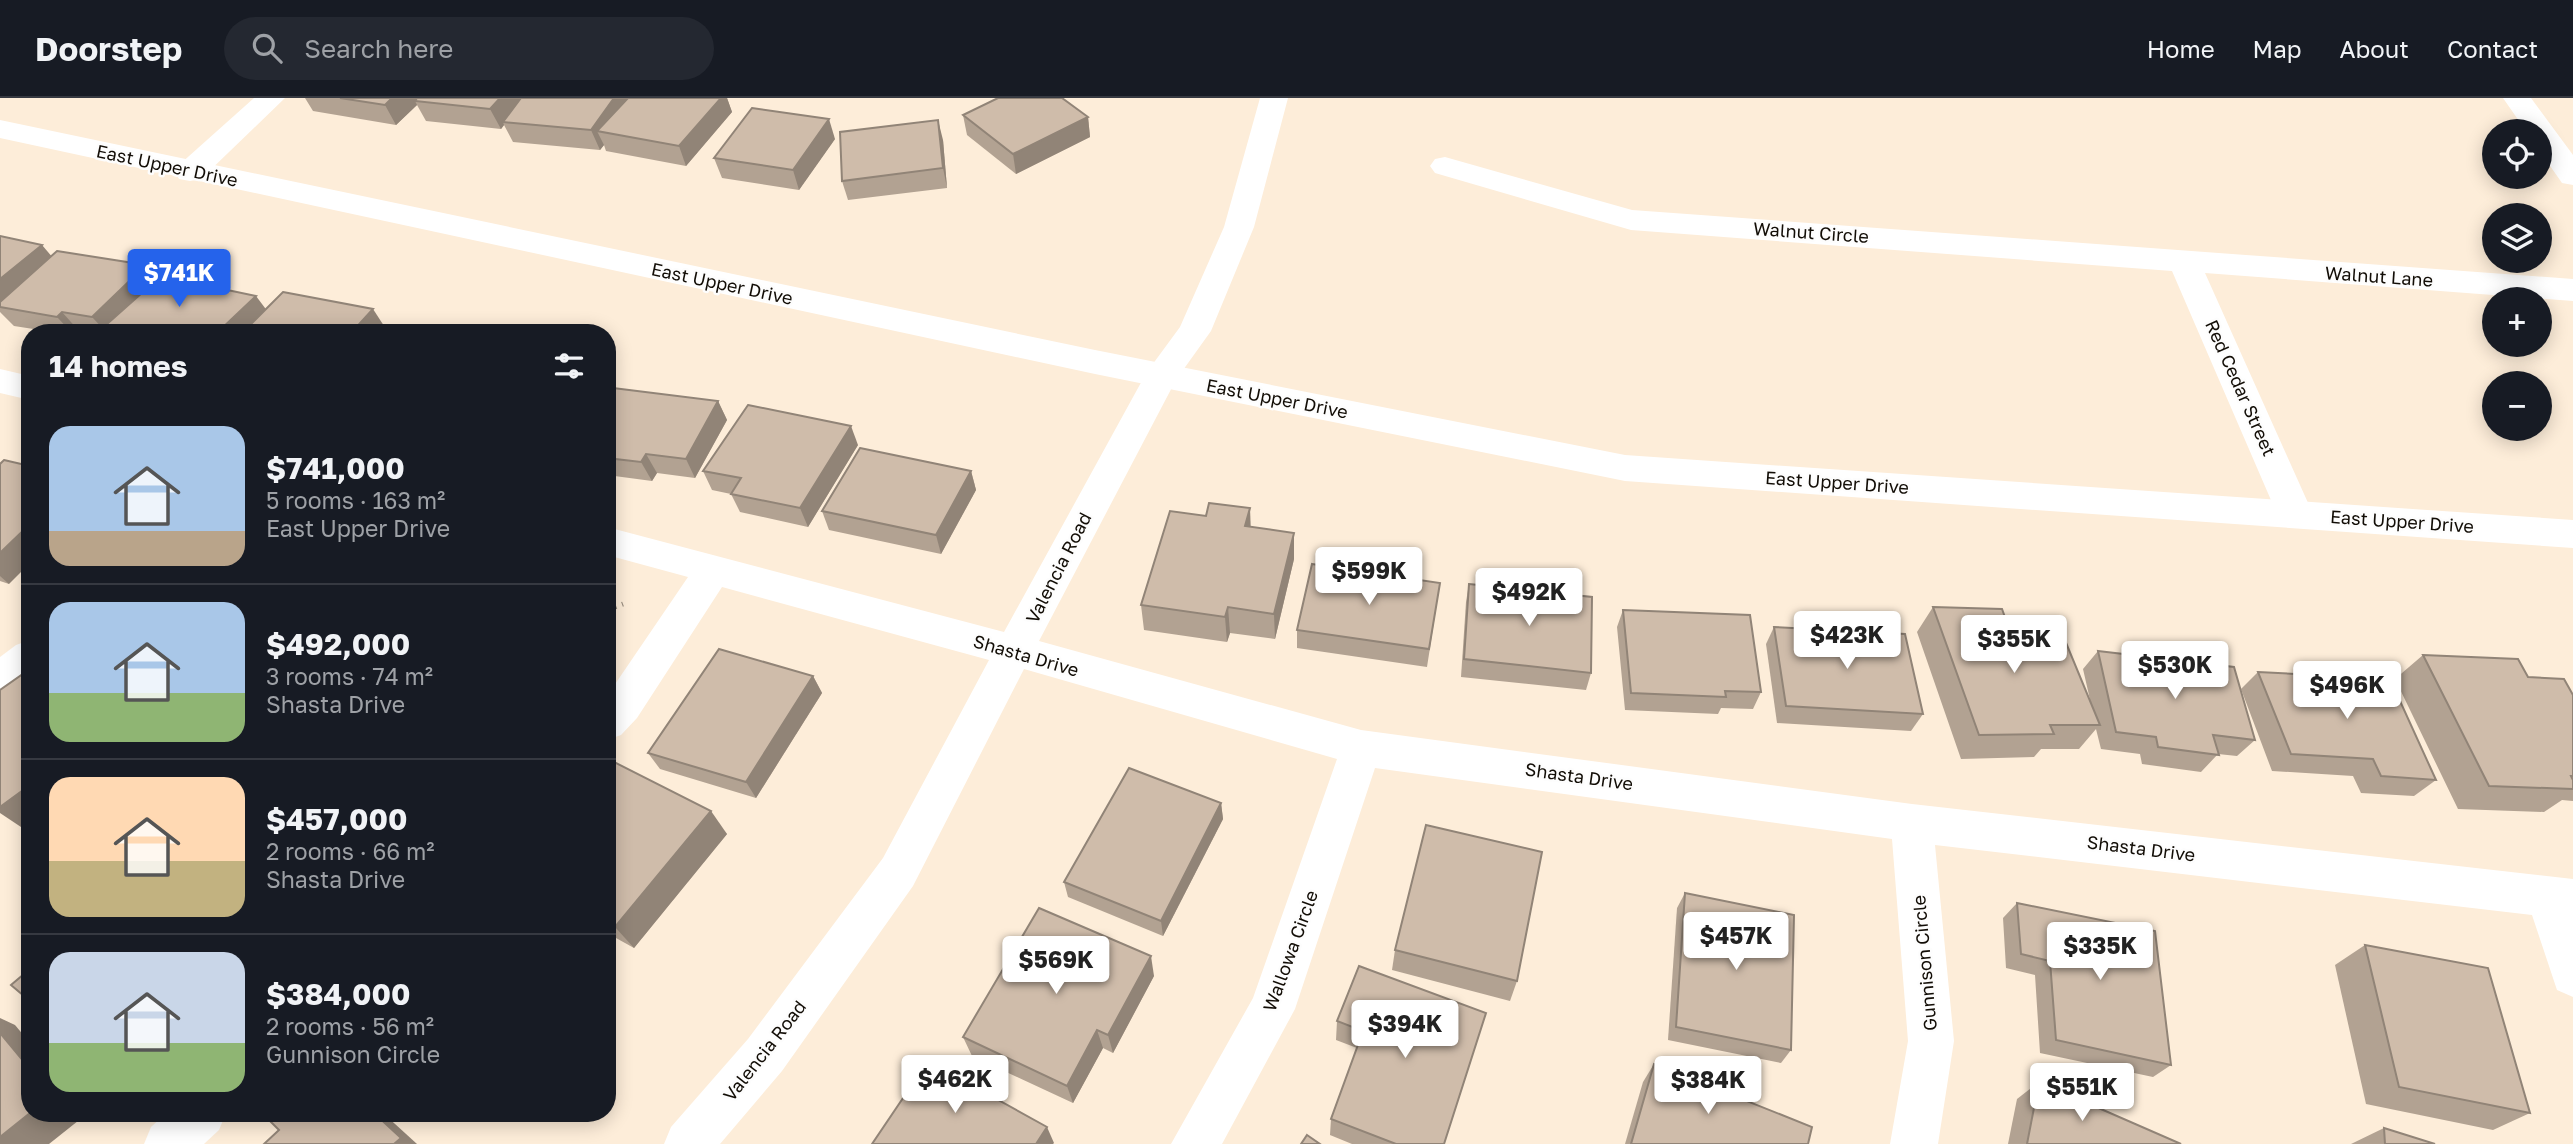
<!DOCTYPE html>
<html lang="en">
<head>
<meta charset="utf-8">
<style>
  :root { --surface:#171b24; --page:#242831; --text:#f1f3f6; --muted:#9ea1a6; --line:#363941; --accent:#2563eb }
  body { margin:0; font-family:"Golos Text",sans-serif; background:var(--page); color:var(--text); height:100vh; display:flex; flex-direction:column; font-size:26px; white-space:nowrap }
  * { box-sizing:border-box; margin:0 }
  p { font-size:23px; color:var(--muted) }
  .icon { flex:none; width:38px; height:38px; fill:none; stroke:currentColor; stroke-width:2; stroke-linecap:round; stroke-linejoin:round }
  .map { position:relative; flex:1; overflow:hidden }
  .panel { position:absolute; left:21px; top:226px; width:595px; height:798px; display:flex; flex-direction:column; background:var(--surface); border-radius:28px; box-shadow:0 4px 18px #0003 }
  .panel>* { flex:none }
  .tools { position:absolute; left:2482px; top:21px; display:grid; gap:14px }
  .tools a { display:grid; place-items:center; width:70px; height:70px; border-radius:50%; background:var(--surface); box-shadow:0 4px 18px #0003; font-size:35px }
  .price { position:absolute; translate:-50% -60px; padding:0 16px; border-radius:7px; background:#fff; color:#222; font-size:23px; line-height:46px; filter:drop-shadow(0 2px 4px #0008) }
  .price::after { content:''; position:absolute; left:50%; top:42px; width:21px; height:16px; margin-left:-10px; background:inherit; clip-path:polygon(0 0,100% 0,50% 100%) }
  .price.current { background:var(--accent); color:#fff }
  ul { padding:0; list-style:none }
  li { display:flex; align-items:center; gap:21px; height:175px; padding:0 28px }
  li+li { border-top:2px solid var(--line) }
  li span { display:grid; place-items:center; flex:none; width:196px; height:140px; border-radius:21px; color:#555 }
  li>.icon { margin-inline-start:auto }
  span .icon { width:84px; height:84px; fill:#fffc; stroke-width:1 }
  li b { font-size:30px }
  h2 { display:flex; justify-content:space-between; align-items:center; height:84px; padding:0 28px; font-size:30px }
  header { display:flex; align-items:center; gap:42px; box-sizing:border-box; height:98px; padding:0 35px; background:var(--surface); border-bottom:2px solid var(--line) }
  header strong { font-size:33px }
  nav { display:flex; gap:38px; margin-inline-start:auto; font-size:24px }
  .search { width:490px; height:63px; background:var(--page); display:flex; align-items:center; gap:18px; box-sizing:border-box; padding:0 24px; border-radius:38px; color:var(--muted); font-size:26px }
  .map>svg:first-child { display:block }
</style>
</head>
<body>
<header>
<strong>Doorstep</strong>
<div class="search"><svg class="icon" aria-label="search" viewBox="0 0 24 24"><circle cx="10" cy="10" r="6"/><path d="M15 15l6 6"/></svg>Search here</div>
<nav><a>Home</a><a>Map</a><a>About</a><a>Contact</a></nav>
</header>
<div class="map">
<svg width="2573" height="1046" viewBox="0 0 2573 1046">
  <rect width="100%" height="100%" fill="#fdedd9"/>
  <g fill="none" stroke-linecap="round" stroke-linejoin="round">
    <polyline stroke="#978b7d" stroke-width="5" stroke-dasharray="2 6" stroke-linecap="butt" points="607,512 623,506"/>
    <g fill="#fff" fill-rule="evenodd">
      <polygon points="254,0 285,0 201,81 190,83 179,81 175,74 179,67"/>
      <polygon points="2503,0 2531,0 2573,57 2573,87 2562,85 2539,52 2539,33 2526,33"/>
      <polygon points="1445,59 1632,112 2573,181 2573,203 2205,175 2313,416 2308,426 2295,430 2282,426 2277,416 2172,173 1631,132 1435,75 1430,68 1435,61"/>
      <polygon points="1161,266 1173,270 1178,278 1039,543 1361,632 1912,706 2573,781 2573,899 2557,892 2532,817 1935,747 1954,943 1938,1046 1890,1046 1908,943 1892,741 1375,670 1295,911 1222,1046 1171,1046 1253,900 1337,661 1024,571 913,788 782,973 720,1046 664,1046 671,1029 748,941 883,760 989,562 722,489 637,620 621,637 607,642 607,598 688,479 607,457 607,429 1004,534 1149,270"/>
      <polygon points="0,271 30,278 30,302 0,295"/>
      <polygon points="30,542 30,580 14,593 0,598 0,559 16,547"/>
      <polygon points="166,1015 226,1015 219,1032 204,1046 144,1046 151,1029"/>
    </g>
    <polygon fill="#fff" fill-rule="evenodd" points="1260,0 1288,0 1254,129 1211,233 1173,286 1161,290 1149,286 1144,278 1180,229 1224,129"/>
    <polygon fill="#fff" fill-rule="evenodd" points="0,22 1095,252 1625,357 2573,422 2573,450 1625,383 1095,276 0,40"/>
  </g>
  <g fill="#b2a292">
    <polygon points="305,0 727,0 732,14 686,68 606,53 604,47 600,52 513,44 504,27 501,31 426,23 417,7 396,27 313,13"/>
    <polygon points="963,17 1088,19 1090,39 1016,76 967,37"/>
    <polygon points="835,41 799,92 722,80 714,60"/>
    <polygon points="943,42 947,90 848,102 842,83"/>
    <polygon points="0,138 51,158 157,181 266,211 386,231 384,234 386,234 87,234 79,233 78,234 53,234 14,228 0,214"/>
    <polygon points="607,299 718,303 727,322 695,380 657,375 652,383 607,377"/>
    <polygon points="858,347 808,429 740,414 731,396 712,392 703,373"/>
    <polygon points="0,366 9,486 0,483"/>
    <polygon points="971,373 976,392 941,456 829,432 822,413"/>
    <polygon points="1250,429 1294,435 1294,461 1275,541 1230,535 1227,544 1144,532 1141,507"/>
    <polygon points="1440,485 1427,569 1297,550 1297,532"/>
    <polygon points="1469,486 1591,575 1586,592 1461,579 1466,504"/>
    <polygon points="1933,509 2011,536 2091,606 2083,571 2098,553 2255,642 2237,658 2218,656 2201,674 2142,666 2140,656 2101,651 2096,631 2079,651 2041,651 2034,659 1961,661 1917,534"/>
    <polygon points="1623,512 1761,594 1753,611 1721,610 1718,616 1625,612 1617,529"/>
    <polygon points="1774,529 1923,616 1911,633 1777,625 1766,546"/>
    <polygon points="2423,557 2528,579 2573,597 2573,703 2562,702 2544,714 2458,711 2395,581"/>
    <polygon points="2258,574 2436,682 2414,698 2361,695 2353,678 2272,673 2241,591"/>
    <polygon points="813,578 822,595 756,700 660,671 648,655"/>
    <polygon points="607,668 727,736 634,850 607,835"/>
    <polygon points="1221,705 1223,721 1163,838 1068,799 1064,784"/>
    <polygon points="1685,795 1791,952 1781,965 1668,942 1677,810"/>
    <polygon points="2017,805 2171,967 2153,979 2040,955 2035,877 2006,870 2003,820"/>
    <polygon points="2365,847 2530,1015 2493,1032 2366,1006 2335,867"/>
    <polygon points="1395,852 1517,883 1510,903 1392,872"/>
    <polygon points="1359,868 1444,1046 1352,1046 1330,1037 1331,1021 1357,950 1336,942 1337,923"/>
    <polygon points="1154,878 1113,955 1103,950 1073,1005 972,958 963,939"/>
    <polygon points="1654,966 1808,1046 1625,1046 1643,984"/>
    <polygon points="2039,984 2181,1046 2008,1046 2017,1001"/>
    <polygon points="2384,1030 2435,1046 2351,1046"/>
  </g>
  <g fill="#918477">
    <polygon points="392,0 424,0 415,3 417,7 396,27 385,7"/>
    <polygon points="500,0 526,0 503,24 504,27 501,31 490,11"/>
    <polygon points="614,0 635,0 597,33 604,47 600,52 591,32"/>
    <polygon points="721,0 727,0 732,14 686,68 679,48"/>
    <polygon points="1088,19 1090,39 1016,76 1013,56"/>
    <polygon points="829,21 835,41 799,92 793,72"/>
    <polygon points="938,22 943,42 947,90 943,70"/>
    <polygon points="42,147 59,167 0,209 0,181"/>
    <polygon points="146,167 162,187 106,234 92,219"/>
    <polygon points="256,198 271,218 254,234 218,234"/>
    <polygon points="373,211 386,231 383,234 352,234"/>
    <polygon points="62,214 79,233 78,234 71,234 57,219"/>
    <polygon points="718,303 727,322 695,380 686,361"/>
    <polygon points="851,328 858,347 808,429 800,410"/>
    <polygon points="646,356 657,375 652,383 641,364"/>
    <polygon points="971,373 976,392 941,456 936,437"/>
    <polygon points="1250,410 1251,436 1245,428"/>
    <polygon points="30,426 30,465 9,486 0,478 0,455"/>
    <polygon points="1294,435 1294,461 1275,541 1274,516"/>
    <polygon points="1228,509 1230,535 1227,544 1225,519"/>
    <polygon points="813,578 822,595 756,700 746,684"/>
    <polygon points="30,687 30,735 0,715 0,709"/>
    <polygon points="1221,705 1223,721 1163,838 1161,823"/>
    <polygon points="711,713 727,736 634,850 615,829"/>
    <polygon points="1151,858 1154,878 1113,955 1108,937"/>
    <polygon points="0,920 15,927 30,945 30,971 0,935"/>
    <polygon points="1097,932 1103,950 1073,1005 1067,988"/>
    <polygon points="30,1015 88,1015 49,1046 0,1046 0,1039"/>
    <polygon points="374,1015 383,1015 417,1046 394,1046"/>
    <polygon points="1047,1029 1054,1045 1053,1046 1036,1046"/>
  </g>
  <g fill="#cfbcaa" stroke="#918477" stroke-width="2">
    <polygon points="340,0 392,0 385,7"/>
    <polygon points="417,0 500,0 490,11 415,3"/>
    <polygon points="521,0 614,0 591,32 503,24"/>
    <polygon points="628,0 721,0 679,48 597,33"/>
    <polygon points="998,0 1062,0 1088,19 1013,56 963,17"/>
    <polygon points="752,10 829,21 793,72 714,60"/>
    <polygon points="938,22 943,70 842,83 840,34"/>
    <polygon points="0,138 42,147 0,181"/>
    <polygon points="57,153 146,167 92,219 62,214 57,219 0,209 0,204"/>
    <polygon points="161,178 256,198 218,234 98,234"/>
    <polygon points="283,194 373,211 352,234 243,234"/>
    <polygon points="613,290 718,303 686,361 646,356 641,364 607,360 607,299"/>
    <polygon points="748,307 851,328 800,410 731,396 741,380 703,373"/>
    <polygon points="860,350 971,373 936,437 822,413"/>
    <polygon points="4,362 30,368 30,426 0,455 0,366"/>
    <polygon points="1209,405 1250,410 1245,428 1294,435 1274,516 1228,509 1225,519 1141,507 1170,413 1206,418"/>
    <polygon points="1312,466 1440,485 1429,551 1297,532"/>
    <polygon points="1469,486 1592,499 1591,575 1464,561"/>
    <polygon points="1933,509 2002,511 2011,536 2062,535 2100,627 2050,627 2054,636 1979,637"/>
    <polygon points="1623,512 1750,517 1761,594 1725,593 1726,599 1631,595"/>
    <polygon points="1774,529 1905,536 1923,616 1786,608"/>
    <polygon points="719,551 813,578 746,684 648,655"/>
    <polygon points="2098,553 2234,569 2255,642 2213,637 2219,657 2158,649 2156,639 2116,634"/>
    <polygon points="2423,557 2518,561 2528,579 2564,581 2573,597 2573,678 2571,678 2573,682 2573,691 2489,688"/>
    <polygon points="30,571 30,687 0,709 0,592"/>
    <polygon points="2258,574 2390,581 2436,682 2381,678 2373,661 2291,656"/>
    <polygon points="612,663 711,713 615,829 607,825 607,668"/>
    <polygon points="1129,670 1221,705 1161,823 1064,784"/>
    <polygon points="1426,727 1542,754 1517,883 1395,852"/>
    <polygon points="1685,795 1794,817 1791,952 1676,929"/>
    <polygon points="2017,805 2155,833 2171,967 2056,942 2050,863 2021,856"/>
    <polygon points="1039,810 1151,858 1108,937 1097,932 1067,988 963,939"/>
    <polygon points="2365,847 2488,870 2530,1015 2399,989"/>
    <polygon points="1359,868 1486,915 1444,1046 1396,1046 1331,1021 1363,933 1337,923"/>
    <polygon points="30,871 30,903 11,887"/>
    <polygon points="0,935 30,971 30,1015 0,1039"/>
    <polygon points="928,963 1047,1029 1036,1046 872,1046"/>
    <polygon points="1654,966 1812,1029 1808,1046 1631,1046"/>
    <polygon points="2039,984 2181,1046 2027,1046"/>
    <polygon points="262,1015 374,1015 401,1040 394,1046 264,1046 279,1032"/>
    <polygon points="2384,1030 2435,1046 2385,1046"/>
    <polygon points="1307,1037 1320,1046 1301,1046"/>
  </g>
  <g text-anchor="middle" stroke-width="5" stroke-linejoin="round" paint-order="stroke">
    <g font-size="18" fill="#120d06" stroke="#fdfdfd">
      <text transform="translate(167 68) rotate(12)" y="6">East Upper Drive</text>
      <text transform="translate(1811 135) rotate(4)" y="6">Walnut Circle</text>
      <text transform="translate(2379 179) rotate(4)" y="6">Walnut Lane</text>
      <text transform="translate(722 186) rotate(12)" y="6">East Upper Drive</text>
      <text transform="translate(2240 290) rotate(66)" y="6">Red Cedar Street</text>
      <text transform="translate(1277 301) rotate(11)" y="6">East Upper Drive</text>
      <text transform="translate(1837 385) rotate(4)" y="6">East Upper Drive</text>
      <text transform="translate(2402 424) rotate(4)" y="6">East Upper Drive</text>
      <text transform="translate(1059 470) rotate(-63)" y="6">Valencia Road</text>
      <text transform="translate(1026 558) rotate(16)" y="6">Shasta Drive</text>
      <text transform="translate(1579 679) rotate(8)" y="6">Shasta Drive</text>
      <text transform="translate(2141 751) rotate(7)" y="6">Shasta Drive</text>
      <text transform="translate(1291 853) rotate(-70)" y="6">Wallowa Circle</text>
      <text transform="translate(1925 865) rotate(-95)" y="6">Gunnison Circle</text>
      <text transform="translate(765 953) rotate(-52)" y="6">Valencia Road</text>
    </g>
  </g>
</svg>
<div class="tools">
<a><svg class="icon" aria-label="locate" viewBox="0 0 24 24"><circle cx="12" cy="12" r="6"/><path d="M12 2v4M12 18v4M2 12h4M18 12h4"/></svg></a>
<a><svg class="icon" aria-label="layers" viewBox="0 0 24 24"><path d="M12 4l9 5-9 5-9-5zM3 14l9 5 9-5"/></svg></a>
<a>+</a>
<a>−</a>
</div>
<b class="price current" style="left:179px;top:211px">$741K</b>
<b class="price" style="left:1369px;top:509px">$599K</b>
<b class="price" style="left:1529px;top:530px">$492K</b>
<b class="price" style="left:1847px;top:573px">$423K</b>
<b class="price" style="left:2014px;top:577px">$355K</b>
<b class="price" style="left:2175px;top:603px">$530K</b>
<b class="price" style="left:2347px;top:623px">$496K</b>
<b class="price" style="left:1736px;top:874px">$457K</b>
<b class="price" style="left:2100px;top:884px">$335K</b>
<b class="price" style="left:1056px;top:898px">$569K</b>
<b class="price" style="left:1405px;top:962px">$394K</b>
<b class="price" style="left:955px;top:1017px">$462K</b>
<b class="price" style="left:1708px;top:1018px">$384K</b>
<b class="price" style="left:2082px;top:1025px">$551K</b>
<section class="panel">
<h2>14 homes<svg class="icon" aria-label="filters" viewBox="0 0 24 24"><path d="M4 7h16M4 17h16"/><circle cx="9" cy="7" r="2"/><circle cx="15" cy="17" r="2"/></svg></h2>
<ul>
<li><span style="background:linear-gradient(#a9c7e8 75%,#b9a48a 0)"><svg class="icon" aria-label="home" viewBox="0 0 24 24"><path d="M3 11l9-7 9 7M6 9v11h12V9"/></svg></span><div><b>$741,000</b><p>5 rooms · 163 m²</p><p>East Upper Drive</p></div></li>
<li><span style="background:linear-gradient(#a9c7e8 65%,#8fb573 0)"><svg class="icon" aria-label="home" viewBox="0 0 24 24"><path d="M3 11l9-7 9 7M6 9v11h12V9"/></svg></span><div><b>$492,000</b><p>3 rooms · 74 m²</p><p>Shasta Drive</p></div></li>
<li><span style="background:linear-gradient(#ffd9b3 60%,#c2b280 0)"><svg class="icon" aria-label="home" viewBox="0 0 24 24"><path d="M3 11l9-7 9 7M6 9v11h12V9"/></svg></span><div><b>$457,000</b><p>2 rooms · 66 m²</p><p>Shasta Drive</p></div></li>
<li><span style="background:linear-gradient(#c9d6e8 65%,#8fb573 0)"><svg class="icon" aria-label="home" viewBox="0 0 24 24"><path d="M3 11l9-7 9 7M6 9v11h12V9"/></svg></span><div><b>$384,000</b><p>2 rooms · 56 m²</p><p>Gunnison Circle</p></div></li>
</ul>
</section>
</div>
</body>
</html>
